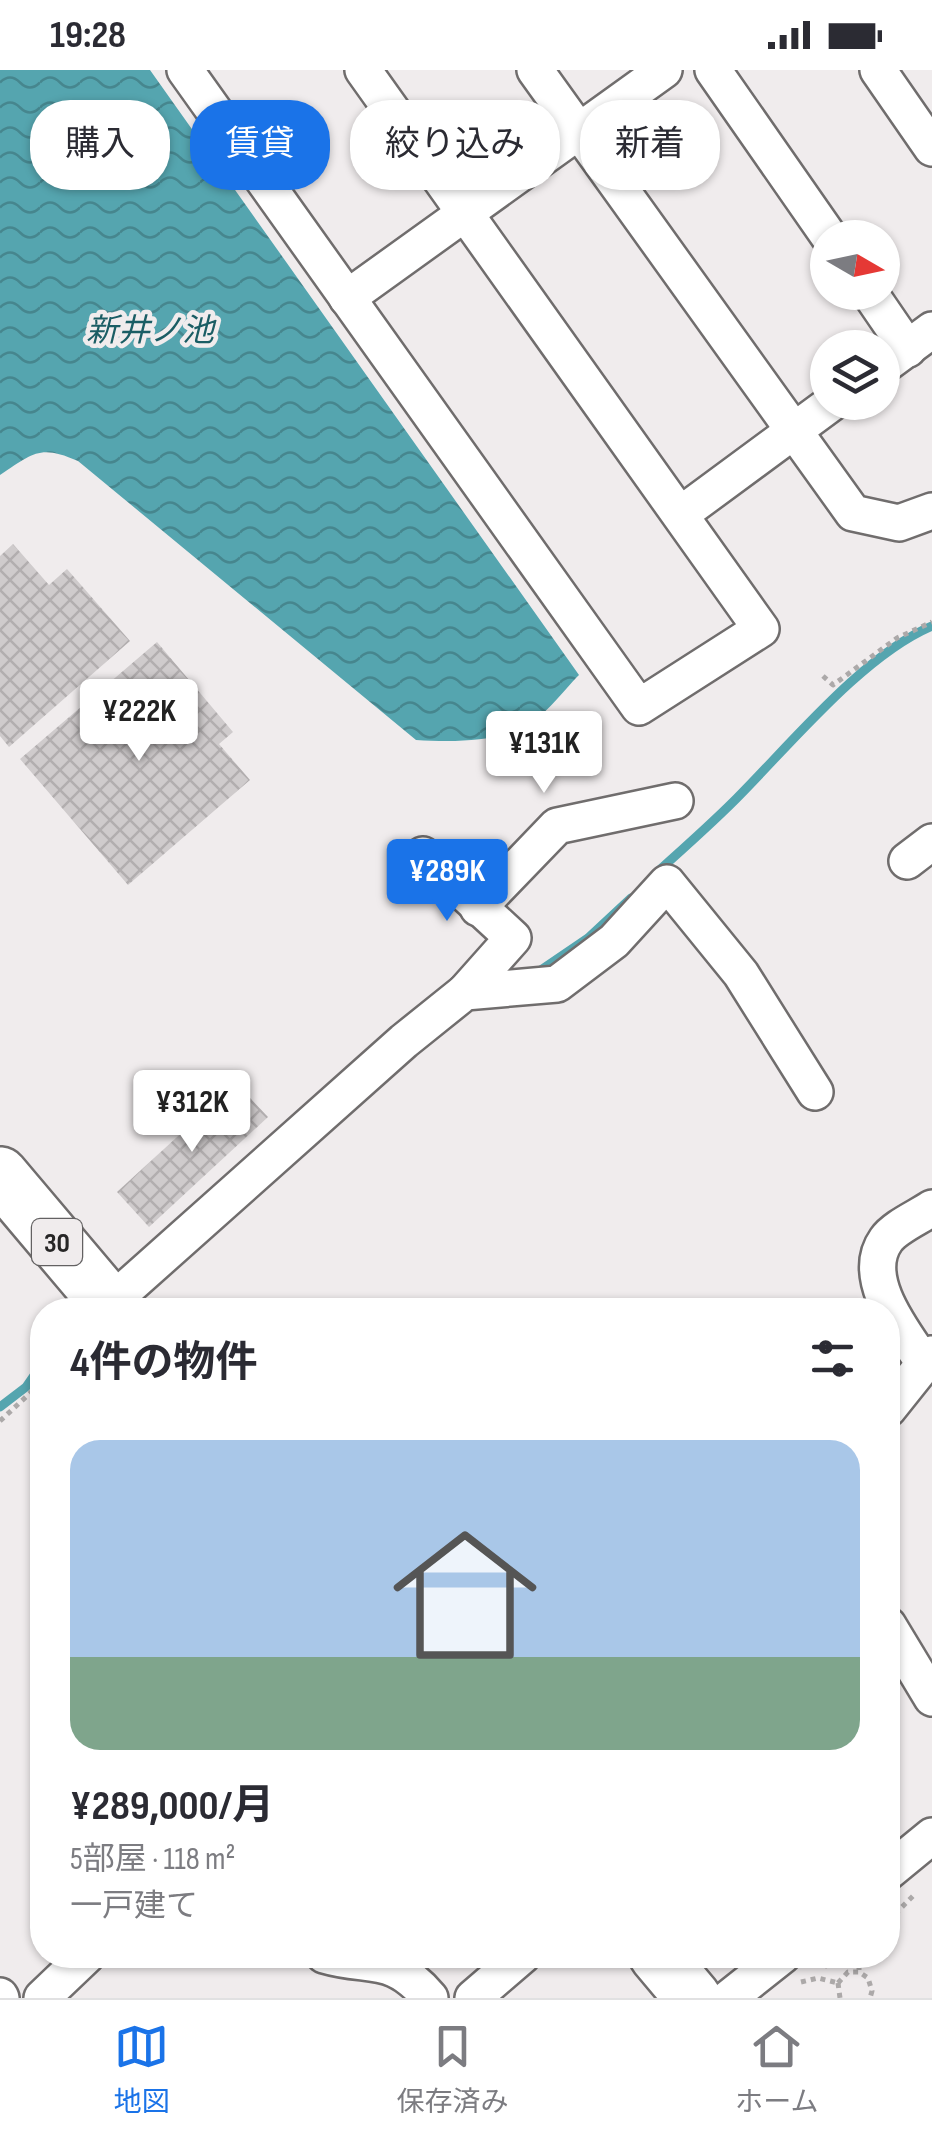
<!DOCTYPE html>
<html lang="ja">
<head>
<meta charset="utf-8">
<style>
  :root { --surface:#fff; --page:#f7f7f7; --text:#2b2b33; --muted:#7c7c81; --line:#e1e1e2; --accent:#1a73e8 }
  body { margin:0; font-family:"Sofia Sans Condensed","Noto Sans JP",sans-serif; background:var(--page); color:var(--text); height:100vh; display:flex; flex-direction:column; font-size:38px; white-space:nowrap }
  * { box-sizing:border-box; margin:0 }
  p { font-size:32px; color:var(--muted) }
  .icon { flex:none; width:55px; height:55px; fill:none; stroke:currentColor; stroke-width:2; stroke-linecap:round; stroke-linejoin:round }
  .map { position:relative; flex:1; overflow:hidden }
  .details { position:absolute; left:30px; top:1228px; width:870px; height:670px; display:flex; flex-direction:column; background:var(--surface); border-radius:40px; box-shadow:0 2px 8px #0004 }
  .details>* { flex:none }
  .banner { position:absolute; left:30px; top:30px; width:872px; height:90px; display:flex; gap:20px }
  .needle { width:65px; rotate:99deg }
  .tools { position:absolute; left:810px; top:150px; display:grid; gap:20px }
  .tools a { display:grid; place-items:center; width:90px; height:90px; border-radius:50%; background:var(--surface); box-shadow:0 2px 8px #0004; font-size:50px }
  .price { position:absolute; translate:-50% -85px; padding:0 22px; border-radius:10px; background:#fff; color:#222; font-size:32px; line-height:65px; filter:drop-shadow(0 2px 5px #0008) }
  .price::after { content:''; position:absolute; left:50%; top:60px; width:30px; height:22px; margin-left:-15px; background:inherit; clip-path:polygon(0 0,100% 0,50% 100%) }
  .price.selected { background:var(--accent); color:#fff }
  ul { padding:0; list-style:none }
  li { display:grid; align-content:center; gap:20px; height:530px; padding:0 40px }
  li span { display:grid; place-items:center; height:310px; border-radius:30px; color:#555 }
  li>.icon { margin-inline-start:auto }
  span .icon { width:180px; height:180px; fill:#fffc; stroke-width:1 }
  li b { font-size:42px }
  h2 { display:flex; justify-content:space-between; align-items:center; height:120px; padding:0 40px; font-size:42px }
  .tag { padding:0 35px; border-radius:40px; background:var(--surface); box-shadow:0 2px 8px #0004; font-size:35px; line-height:90px }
  .tag.selected { background:var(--accent); color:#fff }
  .status { display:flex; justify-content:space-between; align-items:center; height:70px; padding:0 50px; background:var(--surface); direction:ltr }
  .status svg { height:28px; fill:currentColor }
  .tab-bar { display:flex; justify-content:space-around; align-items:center; height:140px; border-top:2px solid var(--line); background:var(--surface); font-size:28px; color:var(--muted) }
  .tab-bar a { display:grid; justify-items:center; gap:5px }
  .tab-bar .selected { color:var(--accent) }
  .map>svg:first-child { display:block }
</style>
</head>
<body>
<div class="status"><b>19:28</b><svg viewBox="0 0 49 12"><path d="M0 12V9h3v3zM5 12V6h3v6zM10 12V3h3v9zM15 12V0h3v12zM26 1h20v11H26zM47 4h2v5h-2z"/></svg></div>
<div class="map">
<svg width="932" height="1928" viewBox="0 0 932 1928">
  <defs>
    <pattern id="water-waves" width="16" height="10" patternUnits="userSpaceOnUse" patternTransform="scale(2.5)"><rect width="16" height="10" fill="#55a5af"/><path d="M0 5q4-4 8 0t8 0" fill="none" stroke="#46868e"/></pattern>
    <pattern id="building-cross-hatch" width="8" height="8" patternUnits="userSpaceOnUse" patternTransform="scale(2.5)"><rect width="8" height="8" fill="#cfcbcc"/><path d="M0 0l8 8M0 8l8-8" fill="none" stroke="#b2aeaf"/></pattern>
  </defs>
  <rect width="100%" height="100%" fill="#f0eced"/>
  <path fill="url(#water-waves)" d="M0,0h150l429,605c-16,16 -33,40 -52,50 -32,18 -76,17 -111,15l-338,-279c-38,-17 -45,-8 -78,14z"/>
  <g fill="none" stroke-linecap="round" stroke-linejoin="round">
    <g stroke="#55a5af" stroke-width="9">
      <path d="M656,803c27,-24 54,-48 80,-74 53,-53 127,-144 196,-173"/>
      <polyline points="538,902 588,868 631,828"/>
      <polyline points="0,1337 26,1317 42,1294"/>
    </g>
  </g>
  <g fill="url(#building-cross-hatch)">
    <polygon points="13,474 49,515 67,499 130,571 9,677 0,666 0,486"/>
    <polygon points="157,572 233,662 219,674 250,710 128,815 20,689"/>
    <polygon points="236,1013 268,1047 149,1157 117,1122"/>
    <polygon points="820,1885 844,1885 826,1899 815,1889"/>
  </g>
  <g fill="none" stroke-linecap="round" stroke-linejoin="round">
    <g stroke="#706d6d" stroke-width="40">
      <g id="street">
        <polyline points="185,0 639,637 761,559 363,0"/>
        <polyline points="535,0 853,443 899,453 932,441"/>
        <polyline points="713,0 830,168"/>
        <polyline points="878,0 932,78"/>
        <polyline points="869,222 908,279"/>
        <polyline points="347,228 664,0"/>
        <polyline points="882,297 932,260"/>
        <polyline points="681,444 833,332"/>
        <polyline points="423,785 513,868 465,922"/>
        <polyline points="907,791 932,772"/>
        <polyline points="478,838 557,756 675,731"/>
        <polyline points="109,1234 404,971 465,922 557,914 614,871 667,813 741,904 815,1022"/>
        <path d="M924,1293c-20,-30 -65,-85 -38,-123 9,-13 33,-23 46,-32"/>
        <polyline points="888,1339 932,1284"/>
        <polyline points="888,1555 932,1628"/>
        <polyline points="888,1802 932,1766"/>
        <path d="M324,1885c47,14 67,-3 106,43"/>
        <polyline points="0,1926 1,1928"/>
        <polyline points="42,1928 87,1885"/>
        <polyline points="473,1928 523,1885"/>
        <polyline points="729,1928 783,1885"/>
      </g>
    </g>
    <g stroke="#706d6d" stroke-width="60">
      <g id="primary">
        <polyline points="0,1105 114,1240"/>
        <polyline points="657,1885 693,1928"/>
      </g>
    </g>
    <g stroke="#aca9a9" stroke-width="5" stroke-dasharray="5 5" stroke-linecap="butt">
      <polyline points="823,606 833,615 897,568 932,552"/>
      <polyline points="0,1351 42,1312"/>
      <polyline points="888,1851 914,1825"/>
      <polyline points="859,1885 859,1902"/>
      <polyline points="801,1912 818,1908 838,1913"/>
      <polyline points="838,1913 848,1902 859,1902 868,1908 872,1921 870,1928"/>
      <polyline points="838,1913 840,1928"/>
    </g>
    <use href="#street" stroke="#fff" stroke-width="35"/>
    <use href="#primary" stroke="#fff" stroke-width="55"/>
  </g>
  <g text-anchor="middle" stroke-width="9" stroke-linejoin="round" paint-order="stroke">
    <rect fill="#f0eced" stroke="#636162" stroke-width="2.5" x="32" y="1149" width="50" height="46" rx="8"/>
    <g font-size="28" font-weight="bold" fill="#272626">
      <text x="57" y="1182">30</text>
    </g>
    <g font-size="32" font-style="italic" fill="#1a5d64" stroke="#f0eced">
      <text x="150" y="271">新井ノ池</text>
    </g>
  </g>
</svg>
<div class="tools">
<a><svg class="needle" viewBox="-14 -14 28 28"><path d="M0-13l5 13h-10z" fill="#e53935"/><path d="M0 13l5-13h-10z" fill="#7c7c81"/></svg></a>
<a><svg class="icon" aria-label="layers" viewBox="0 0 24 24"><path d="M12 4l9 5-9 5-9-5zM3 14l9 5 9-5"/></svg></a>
</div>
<b class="price" style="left:139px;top:694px">¥222K</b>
<b class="price" style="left:544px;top:726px">¥131K</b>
<b class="price selected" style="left:447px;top:854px">¥289K</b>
<b class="price" style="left:192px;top:1085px">¥312K</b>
<div class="banner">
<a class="tag">購入</a>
<a class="tag selected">賃貸</a>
<a class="tag">絞り込み</a>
<a class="tag">新着</a>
</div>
<section class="details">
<h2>4件の物件<svg class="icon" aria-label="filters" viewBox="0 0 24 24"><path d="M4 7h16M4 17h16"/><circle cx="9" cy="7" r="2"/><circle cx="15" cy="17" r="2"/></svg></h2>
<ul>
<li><span style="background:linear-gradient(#a9c7e8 70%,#7fa58c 0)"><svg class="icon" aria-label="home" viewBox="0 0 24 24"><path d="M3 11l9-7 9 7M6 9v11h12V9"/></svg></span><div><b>¥289,000/月</b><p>5部屋 · 118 m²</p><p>一戸建て</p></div></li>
</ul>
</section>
</div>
<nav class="tab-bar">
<a class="selected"><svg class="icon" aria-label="map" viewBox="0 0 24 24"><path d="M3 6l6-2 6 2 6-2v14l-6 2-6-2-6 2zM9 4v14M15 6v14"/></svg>地図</a>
<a><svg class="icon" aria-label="saved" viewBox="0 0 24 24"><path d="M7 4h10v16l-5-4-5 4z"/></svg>保存済み</a>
<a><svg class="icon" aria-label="home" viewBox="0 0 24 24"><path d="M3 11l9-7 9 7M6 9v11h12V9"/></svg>ホーム</a>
</nav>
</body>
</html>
